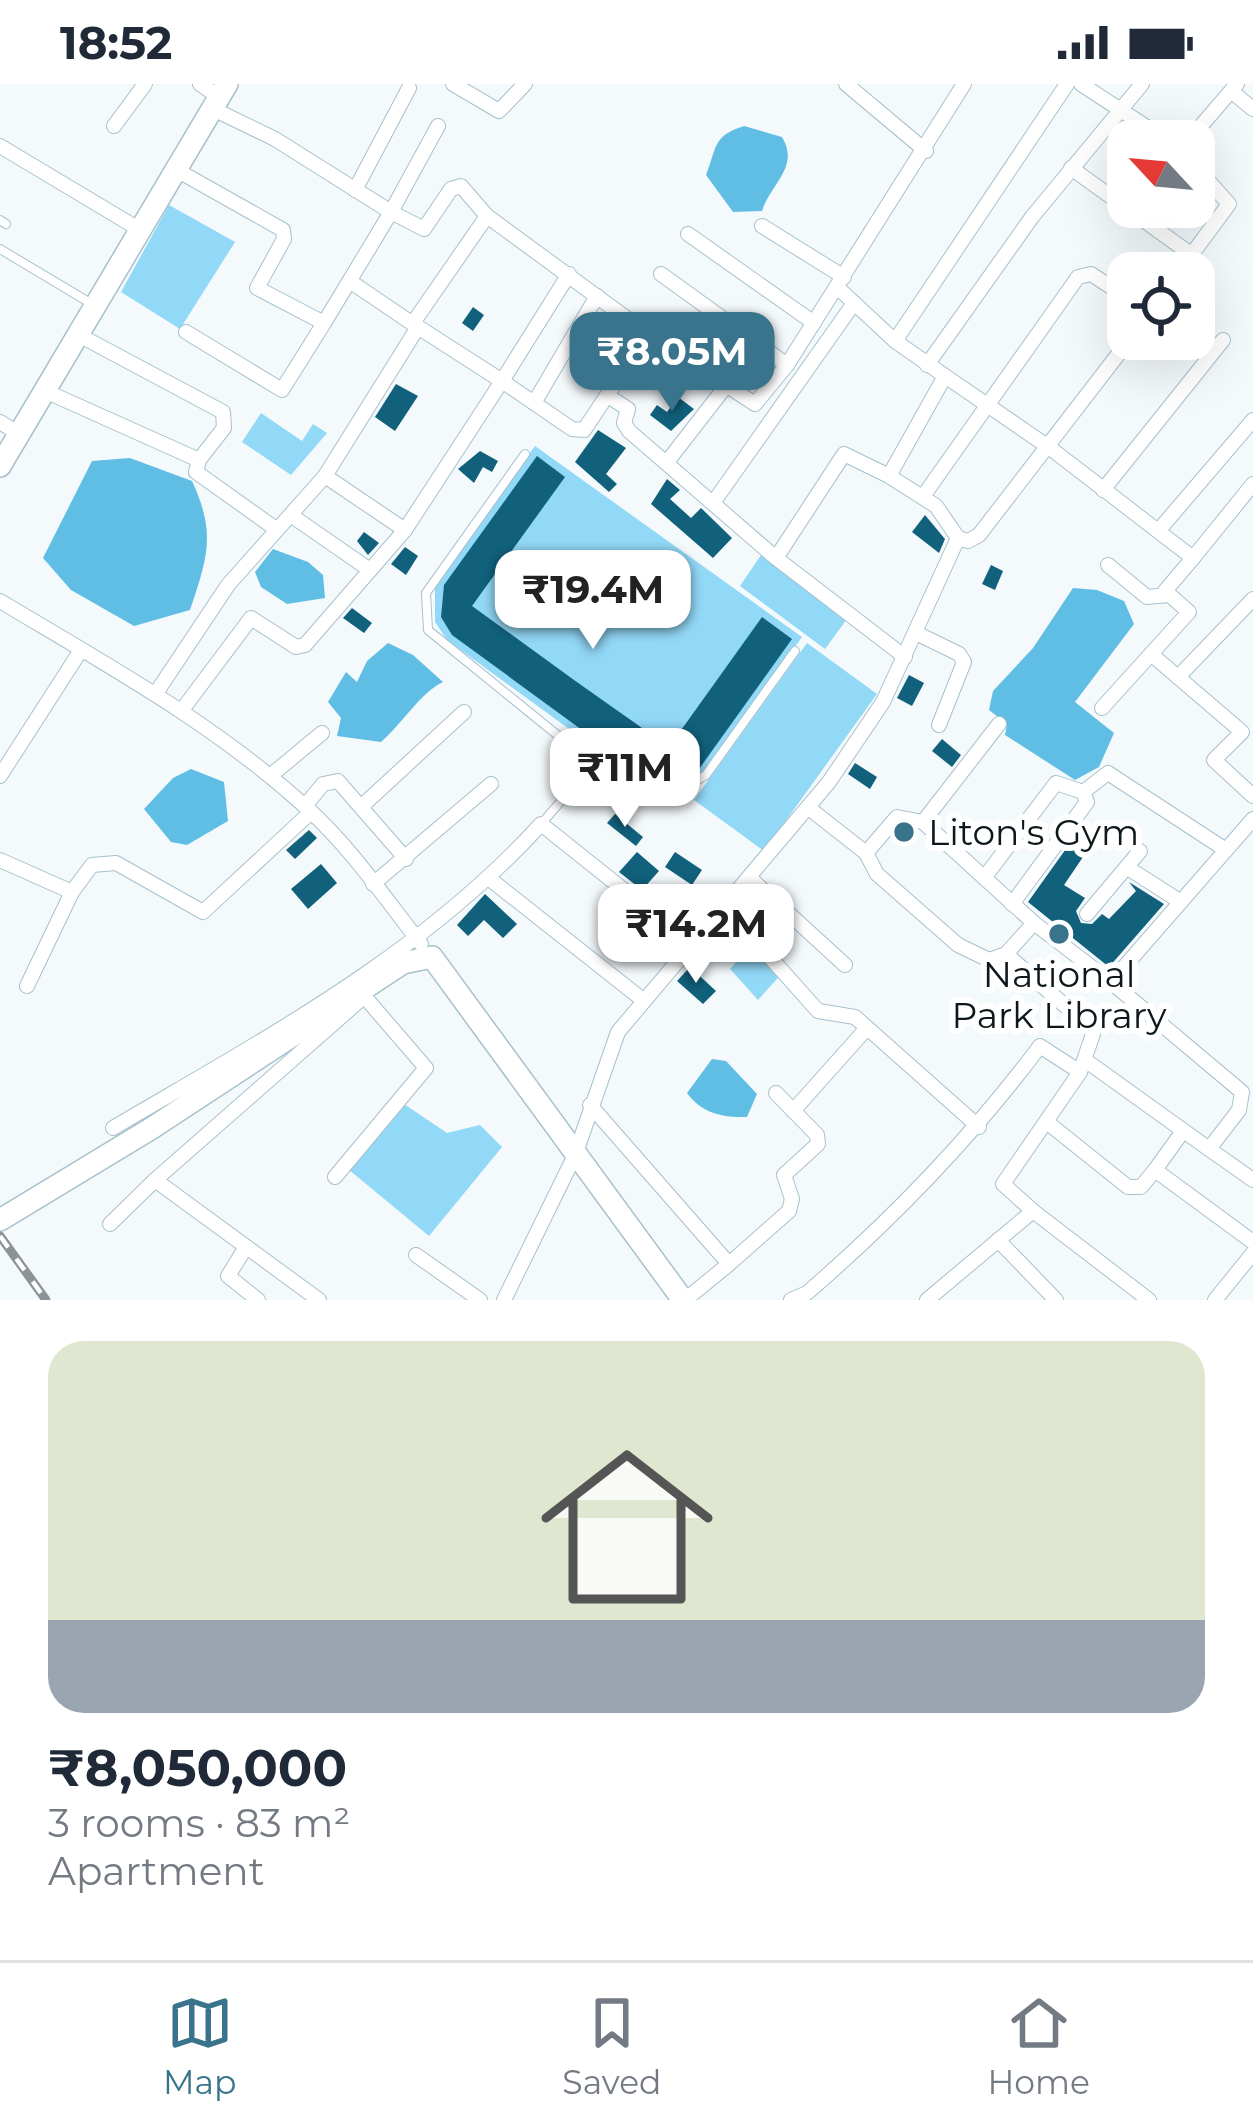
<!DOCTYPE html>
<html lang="en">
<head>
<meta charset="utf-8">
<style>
  :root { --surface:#fff; --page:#f2f2f3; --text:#1f2937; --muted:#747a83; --line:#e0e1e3; --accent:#39748c }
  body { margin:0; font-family:Montserrat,sans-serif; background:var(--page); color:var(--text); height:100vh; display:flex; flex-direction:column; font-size:45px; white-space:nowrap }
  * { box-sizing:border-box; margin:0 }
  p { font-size:39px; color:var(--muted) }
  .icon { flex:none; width:66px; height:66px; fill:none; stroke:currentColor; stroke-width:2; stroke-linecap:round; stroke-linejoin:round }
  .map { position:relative; height:1216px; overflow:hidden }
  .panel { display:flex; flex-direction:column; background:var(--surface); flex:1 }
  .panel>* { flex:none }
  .needle { width:78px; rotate:296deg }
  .fabs { position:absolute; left:1107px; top:36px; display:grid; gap:24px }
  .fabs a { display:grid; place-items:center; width:108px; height:108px; border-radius:24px; background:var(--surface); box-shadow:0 12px 48px #0002; font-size:60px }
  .price { position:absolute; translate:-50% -102px; padding:0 27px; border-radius:24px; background:#fff; color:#222; font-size:39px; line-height:78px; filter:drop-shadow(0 3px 6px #0008) }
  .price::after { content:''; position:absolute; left:50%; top:72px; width:36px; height:27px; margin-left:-18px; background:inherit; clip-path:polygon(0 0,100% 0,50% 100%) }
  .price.active { background:var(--accent); color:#fff }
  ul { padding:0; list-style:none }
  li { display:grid; align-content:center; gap:24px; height:636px; padding:0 48px }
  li+li { border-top:3px solid var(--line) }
  li span { display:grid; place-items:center; height:372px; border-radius:36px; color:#555 }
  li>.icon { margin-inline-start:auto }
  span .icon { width:216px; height:216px; fill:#fffc; stroke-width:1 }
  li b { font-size:51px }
  .status { display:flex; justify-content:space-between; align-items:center; height:84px; padding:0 60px; background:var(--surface); direction:ltr }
  .status svg { height:33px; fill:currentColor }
  .dock { display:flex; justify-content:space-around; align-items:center; height:168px; border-top:3px solid var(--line); background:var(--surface); font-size:33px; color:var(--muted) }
  .dock a { display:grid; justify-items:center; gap:6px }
  .dock .active { color:var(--accent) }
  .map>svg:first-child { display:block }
</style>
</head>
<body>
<div class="status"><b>18:52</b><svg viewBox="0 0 49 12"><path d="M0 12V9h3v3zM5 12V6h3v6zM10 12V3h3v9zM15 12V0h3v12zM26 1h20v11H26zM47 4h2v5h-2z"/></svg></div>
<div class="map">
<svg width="1253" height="1216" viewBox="0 0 1253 1216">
  <rect width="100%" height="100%" fill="#f4f9fc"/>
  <g fill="#92d8f7">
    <polygon points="169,121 235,158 180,245 121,208"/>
    <polygon points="261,329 302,357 313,340 327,349 291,391 242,358"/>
    <path d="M535,362l267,191 -97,136c-23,15 -36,18 -63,9l-195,-142 -12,-18v-37z"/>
    <polygon points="763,468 847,535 825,565 740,502"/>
    <polygon points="807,559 877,610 764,767 694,716"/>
    <polygon points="756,854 786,885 758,916 730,885"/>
    <polygon points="404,1020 447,1049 480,1041 502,1063 429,1152 348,1085"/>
  </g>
  <g fill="#60bee5">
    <path d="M744,42l38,11c18,30 -11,46 -20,74l-29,1 -27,-37c11,-27 6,-39 38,-49z"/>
    <path d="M130,374l62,23c24,52 16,75 -2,129l-56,16 -63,-36 -28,-32 49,-97z"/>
    <polygon points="273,465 308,478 323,491 325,514 287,520 261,503 255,488"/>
    <polygon points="1073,504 1097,506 1124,517 1134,540 1075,618 1114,649 1099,683 1075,696 1005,651 1007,640 989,626 993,607 1033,564"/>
    <path d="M388,559l25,12 30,27c-23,11 -41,42 -62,60l-44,-6 4,-18 -13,-16 18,-30 11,10 10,-21z"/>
    <polygon points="191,685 224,698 228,737 187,761 171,758 144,725 173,694"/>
    <path d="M712,975l14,2 31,33 -10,23c-24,1 -46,-4 -60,-24z"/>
  </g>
  <g fill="#11617d">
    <polygon points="473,223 484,231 473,247 462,239"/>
    <polygon points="644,276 661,287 649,304 633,293"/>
    <polygon points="396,300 418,312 395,347 375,333"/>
    <polygon points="678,313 694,325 671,347 650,331 657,321 667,328"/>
    <polygon points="598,346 626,364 606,390 617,400 609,408 575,378"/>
    <polygon points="480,367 498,377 492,388 483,383 474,399 458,385"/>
    <polygon points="537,372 565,393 472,522 574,596 669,663 762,533 792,555 699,685 686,693 662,698 645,692 452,551 441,533 444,501"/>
    <polygon points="667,395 680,406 670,415 691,434 701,424 732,454 713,474 651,420"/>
    <polygon points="925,431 945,455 939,469 912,448"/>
    <polygon points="364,448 379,459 368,471 357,457"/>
    <polygon points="405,463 418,472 406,491 391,480"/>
    <polygon points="991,481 1003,487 995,506 982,500"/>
    <polygon points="352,524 372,539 364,549 343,534"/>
    <polygon points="909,591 924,599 912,622 897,614"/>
    <polygon points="942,655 961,671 952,683 932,667"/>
    <polygon points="855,679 877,693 870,705 848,690"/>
    <polygon points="615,730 643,753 636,762 607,739"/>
    <polygon points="309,746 317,754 295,775 286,766"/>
    <polygon points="1068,762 1083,773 1064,801 1085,814 1076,827 1081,839 1092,840 1102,830 1109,835 1136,807 1129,798 1164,820 1109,883 1028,818"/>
    <polygon points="637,768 659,787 642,806 619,788"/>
    <polygon points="675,768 702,786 692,801 665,783"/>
    <polygon points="321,780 337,799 308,825 291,805"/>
    <polygon points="485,810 517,840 503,854 484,836 468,852 457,841"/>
    <polygon points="690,883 716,907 703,920 677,897"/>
  </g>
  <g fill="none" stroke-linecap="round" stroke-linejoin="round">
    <g stroke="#a7c1cd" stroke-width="10">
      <g id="lane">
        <polyline points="0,136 6,140"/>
        <polyline points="0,165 92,220"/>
        <polyline points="525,370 426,509 428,546 593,680 542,739"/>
        <path d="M593,680c48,23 64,41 113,11l89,-124"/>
      </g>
    </g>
    <g stroke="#a7c1cd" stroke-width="16">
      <g id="street">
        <polyline points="200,0 219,13"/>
        <polyline points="453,0 499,27 525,0"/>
        <polyline points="846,0 926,67"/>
        <polyline points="1081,0 1168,57"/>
        <polyline points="1231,7 1253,25"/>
        <polyline points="211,24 275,55 391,128 324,239"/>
        <polyline points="114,42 145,0"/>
        <polyline points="438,42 391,128 424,145 451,105 461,102 487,132 648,250 755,320 787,281 964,0"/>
        <polyline points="1188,57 1237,0"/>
        <polyline points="0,62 137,144"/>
        <polyline points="173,84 283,146 284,155 257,204 324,239 282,306 186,248"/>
        <polyline points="1071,84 1192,171"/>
        <polyline points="355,106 409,4"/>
        <polyline points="762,142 844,193"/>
        <polyline points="688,150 814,239"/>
        <polyline points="1178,189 1229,120 1194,81"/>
        <polyline points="569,190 502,297 572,345 584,346 648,250"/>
        <polyline points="661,190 787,281"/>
        <polyline points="351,198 416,242"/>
        <polyline points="413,239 487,132"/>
        <polyline points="77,250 223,328 224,344 199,376 196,388 276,445"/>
        <polyline points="895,257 1067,0"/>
        <polyline points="927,281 1032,133 1142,0"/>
        <polyline points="945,292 1050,364 1193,474 1165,507 1189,528 1102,624"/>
        <polyline points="45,307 199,376"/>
        <polyline points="608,312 628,325 624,339 629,347 776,474 905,573"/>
        <polyline points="534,319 597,212"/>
        <polyline points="0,338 19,350"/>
        <polyline points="667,378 726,302"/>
        <polyline points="325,392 405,446"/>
        <polyline points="1103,406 1223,256"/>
        <polyline points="924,411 1078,193 1091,190 1128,214"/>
        <polyline points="713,419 854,219"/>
        <polyline points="292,432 370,486"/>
        <polyline points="1159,446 1253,336"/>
        <polyline points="958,454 968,457 979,451 1130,255"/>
        <polyline points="776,474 844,370 889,392"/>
        <polyline points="1193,474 1253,400"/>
        <polyline points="1108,481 1147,513 1169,511"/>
        <path d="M0,517c107,64 215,123 308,208 43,39 77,89 113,135"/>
        <polyline points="916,549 959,570 964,578 939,641"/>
        <polyline points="1151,570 1242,648 1214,676 1253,712"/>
        <polyline points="1178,593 1253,515"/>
        <polyline points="156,609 228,501 325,392 418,243 502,297 405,446 305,561 296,563 251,534 182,626"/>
        <polyline points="0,692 81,566"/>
        <polyline points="270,692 322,649"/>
        <polyline points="363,721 464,628"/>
        <polyline points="305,722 323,700 338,697 406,775"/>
        <polyline points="810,725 866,769 877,790 958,861 989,876 1006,870"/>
        <polyline points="1253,735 1111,898 1242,1008 1239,1026 1209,1065 1253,1096"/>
        <polyline points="923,738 1034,839 1111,898"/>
        <polyline points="866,769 897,733 923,738 999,640"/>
        <polyline points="0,776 72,808 92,781 116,779 203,828 311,728"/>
        <polyline points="1128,784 1181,818"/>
        <polyline points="984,794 1056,699 1083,708 1108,689 1226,766"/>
        <polyline points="491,796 643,916"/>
        <polyline points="752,796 845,881"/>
        <polyline points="373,800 491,700"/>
        <polyline points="1012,820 1087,718 1083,708"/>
        <polyline points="726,824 818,927 855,933 979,1043"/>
        <polyline points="1087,830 1140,767"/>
        <polyline points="27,902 72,808"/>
        <polyline points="1085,976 1209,1065"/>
        <polyline points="590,1021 729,1180 685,1216"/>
        <polyline points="793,1027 867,944"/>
        <polyline points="1048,1039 1128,1103 1141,1103 1155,1086 1253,1158"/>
        <path d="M113,1044c151,-89 308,-172 428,-304l108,86"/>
        <polyline points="1155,1086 1183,1047"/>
        <polyline points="335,1093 426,984 364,912"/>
        <polyline points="1033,1127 1003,1100 1080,988 1094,947 1006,870 1034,839"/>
        <polyline points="110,1140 155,1096"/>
        <polyline points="998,1156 1056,1216"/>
        <polyline points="246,1163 228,1192 258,1216"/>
        <polyline points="416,1171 480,1216"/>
        <polyline points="729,1180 789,1127 792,1115 784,1091 818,1060 817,1051 776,1009"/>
        <polyline points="319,1216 155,1096 359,917"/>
        <polyline points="504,1216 575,1071 618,948 829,698 883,618 958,454 936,422 889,392 945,292 895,257 837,203"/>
        <path d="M791,1216l16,-7c88,-76 164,-155 233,-247l40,26"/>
        <polyline points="927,1216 1033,1127 1149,1216"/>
        <polyline points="1215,1216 1253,1169"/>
      </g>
    </g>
    <g stroke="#a7c1cd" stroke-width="24">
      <g id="secondary">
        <polyline points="0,382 227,0"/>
        <polyline points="0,1136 152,1044 403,879 432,873 683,1216"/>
      </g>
    </g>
    <use href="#lane" stroke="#fff" stroke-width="8"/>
    <use href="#street" stroke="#fff" stroke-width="14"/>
    <use href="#secondary" stroke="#fff" stroke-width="21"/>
    <g stroke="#8c9397" stroke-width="9">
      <polyline id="rail" points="0,1152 46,1216"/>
    </g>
    <use href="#rail" stroke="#fff" stroke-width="4.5" stroke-dasharray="14" stroke-linecap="butt"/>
  </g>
  <g fill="#39748c" stroke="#fff" stroke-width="4.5">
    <circle cx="904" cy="748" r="12"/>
    <circle cx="1059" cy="850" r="12"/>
  </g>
  <g text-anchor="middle" stroke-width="12" stroke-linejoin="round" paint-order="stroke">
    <g font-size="36" fill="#0e181c" stroke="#fff" text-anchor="start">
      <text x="928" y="761">Liton's Gym</text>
      <text x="1059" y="903" text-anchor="middle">National<tspan x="1059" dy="41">Park Library</tspan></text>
    </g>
  </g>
</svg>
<div class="fabs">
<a><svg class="needle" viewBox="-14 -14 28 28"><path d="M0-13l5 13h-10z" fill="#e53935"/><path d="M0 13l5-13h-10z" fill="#747a83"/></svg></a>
<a><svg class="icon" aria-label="locate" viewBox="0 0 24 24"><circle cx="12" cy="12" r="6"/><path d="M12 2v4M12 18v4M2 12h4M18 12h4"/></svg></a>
</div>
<b class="price active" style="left:672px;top:330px">₹8.05M</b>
<b class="price" style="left:593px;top:568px">₹19.4M</b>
<b class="price" style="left:625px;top:746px">₹11M</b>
<b class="price" style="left:696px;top:902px">₹14.2M</b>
</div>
<section class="panel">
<ul>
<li><span style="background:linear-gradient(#dfe7d0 75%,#9aa5b1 0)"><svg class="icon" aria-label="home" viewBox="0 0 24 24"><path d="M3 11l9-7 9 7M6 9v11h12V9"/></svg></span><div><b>₹8,050,000</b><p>3 rooms · 83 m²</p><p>Apartment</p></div></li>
</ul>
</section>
<nav class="dock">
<a class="active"><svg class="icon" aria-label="map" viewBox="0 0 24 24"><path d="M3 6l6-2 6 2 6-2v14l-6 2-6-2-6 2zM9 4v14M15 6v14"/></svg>Map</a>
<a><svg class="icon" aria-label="saved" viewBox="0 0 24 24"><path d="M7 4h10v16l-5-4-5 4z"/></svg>Saved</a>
<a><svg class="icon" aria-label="home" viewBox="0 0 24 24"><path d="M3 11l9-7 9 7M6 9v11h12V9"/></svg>Home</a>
</nav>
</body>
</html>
